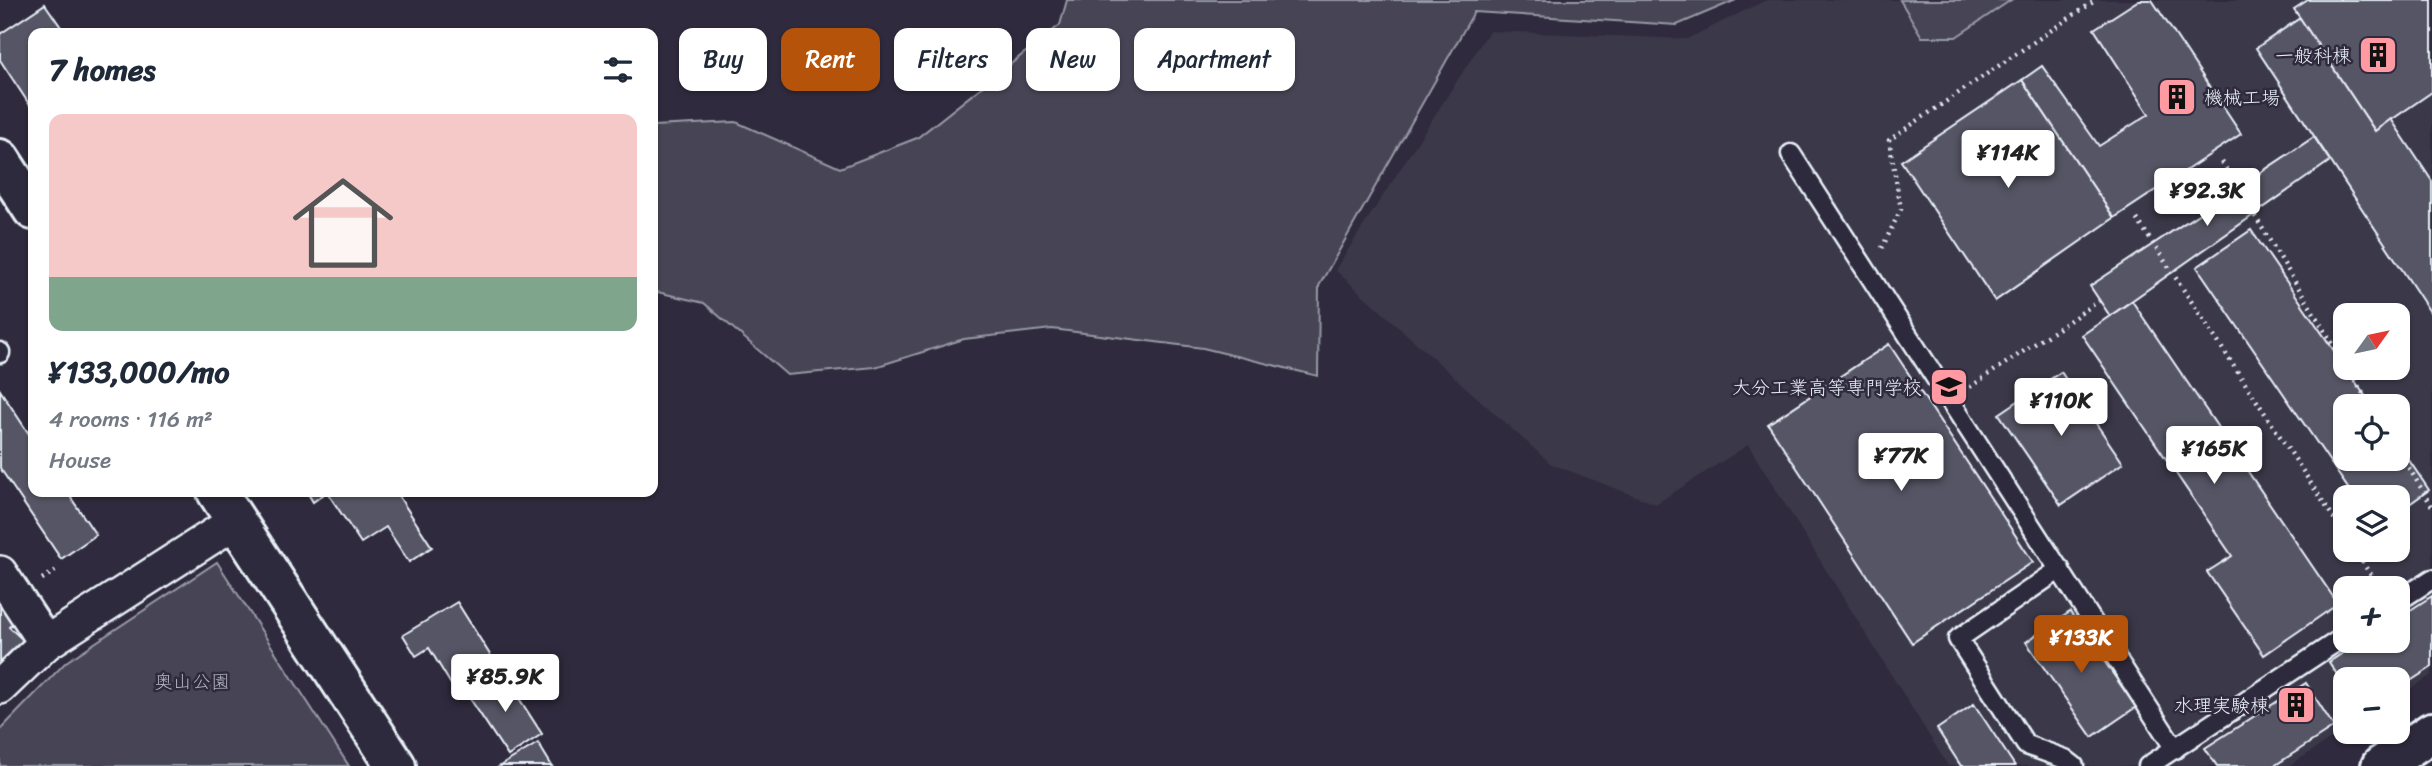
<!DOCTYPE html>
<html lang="en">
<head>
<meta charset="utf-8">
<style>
  :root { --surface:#fff; --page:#f6f6f7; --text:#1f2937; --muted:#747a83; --accent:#b45309 }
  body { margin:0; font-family:Sriracha,"Klee One",sans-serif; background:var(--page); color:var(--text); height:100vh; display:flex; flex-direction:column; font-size:26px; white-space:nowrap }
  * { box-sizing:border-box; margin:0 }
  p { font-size:23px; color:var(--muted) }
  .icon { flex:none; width:38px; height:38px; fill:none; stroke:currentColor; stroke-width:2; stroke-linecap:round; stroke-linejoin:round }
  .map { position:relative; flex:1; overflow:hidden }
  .sheet { position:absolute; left:28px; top:28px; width:630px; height:469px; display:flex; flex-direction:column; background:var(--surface); border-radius:14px; box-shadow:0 2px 5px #0004 }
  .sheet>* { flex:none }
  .top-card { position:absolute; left:679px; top:28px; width:665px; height:63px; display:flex; gap:14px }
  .needle { width:46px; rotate:57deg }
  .buttons { position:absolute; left:2333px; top:303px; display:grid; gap:14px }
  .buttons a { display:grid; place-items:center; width:77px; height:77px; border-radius:14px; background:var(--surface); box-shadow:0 2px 5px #0004; font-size:35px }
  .price { position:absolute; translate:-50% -60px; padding:0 16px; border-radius:7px; background:#fff; color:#222; font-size:23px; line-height:46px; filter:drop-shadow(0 2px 4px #0008) }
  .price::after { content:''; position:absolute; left:50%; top:42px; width:21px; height:16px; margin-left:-10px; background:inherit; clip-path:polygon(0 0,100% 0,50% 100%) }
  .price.current { background:var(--accent); color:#fff }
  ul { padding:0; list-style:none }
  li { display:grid; align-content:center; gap:14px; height:371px; padding:0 21px }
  li span { display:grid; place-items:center; height:217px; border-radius:14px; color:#555 }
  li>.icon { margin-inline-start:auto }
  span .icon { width:126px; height:126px; fill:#fffc; stroke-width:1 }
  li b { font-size:30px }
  h2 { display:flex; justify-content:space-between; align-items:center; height:84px; padding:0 21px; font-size:30px }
  .tag { padding:0 24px; border-radius:14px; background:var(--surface); box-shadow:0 2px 5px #0004; font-size:24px; line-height:63px }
  .tag.current { background:var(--accent); color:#fff }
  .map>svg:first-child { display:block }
</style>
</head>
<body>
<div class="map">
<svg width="2432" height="766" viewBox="0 0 2432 766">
  <rect width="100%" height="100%" fill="#2f2a3d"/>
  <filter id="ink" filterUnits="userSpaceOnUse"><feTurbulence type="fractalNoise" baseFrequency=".0143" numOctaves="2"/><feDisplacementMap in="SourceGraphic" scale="14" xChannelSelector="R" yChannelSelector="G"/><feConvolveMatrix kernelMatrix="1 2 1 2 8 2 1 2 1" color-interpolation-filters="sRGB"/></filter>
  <g filter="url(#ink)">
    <path fill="#3b3749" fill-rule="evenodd" d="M1766,0h666v675l-34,22v-18h-53v51l-56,36h-341l-200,-321 -92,59 -105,-40 -216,-194 154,-239 198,8zM2345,315h53v53h-53zM2345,406h53v52h-53zM2345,497h53v53h-53zM2345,588h53v52h-53z"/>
    <g fill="#464455" stroke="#979aa6" stroke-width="2">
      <polygon points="1067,0 1736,0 1677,25 1474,12 1319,286 1318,376 1203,348 1052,329 964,339 875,367 787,375 704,303 653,291 653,126 736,122 840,168 917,138 1060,25"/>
      <polygon points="1900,0 2011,0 1956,37 1922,37"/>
      <polygon points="217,562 349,766 0,766 0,730 66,662"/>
    </g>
    <g fill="#575565" stroke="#e8f1f8" stroke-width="2">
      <polygon points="2139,0 2152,0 2241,134 2114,218 2022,80 2042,66 2099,146 2149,114 2094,29"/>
      <polygon points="2308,0 2432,0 2432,92 2375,131 2294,9"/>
      <polygon points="45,4 65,33 33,33 33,110 0,60 0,34"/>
      <polygon points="2300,18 2375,131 2391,119 2432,181 2432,315 2256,48"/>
      <polygon points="2022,80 2114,218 1995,301 1901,161"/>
      <polygon points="2314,137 2330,161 2110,316 2090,286"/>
      <polygon points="2251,230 2372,406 2345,406 2345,458 2398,458 2398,444 2429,490 2398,512 2398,497 2354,497 2197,267"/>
      <polygon points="2132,301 2338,604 2264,655 2207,572 2232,556 2082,335"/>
      <polygon points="1889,344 2033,562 1912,643 1768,424"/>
      <polygon points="2061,372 2123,463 2061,505 1999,414"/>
      <polygon points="0,390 33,440 33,492 67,492 96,535 61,559 0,468"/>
      <polygon points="307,492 396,492 432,547 409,562 386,527 361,543 327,492 313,502"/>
      <polygon points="0,594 21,615 9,627 23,640 0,662"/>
      <polygon points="2432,596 2432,667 2398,689 2398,679 2345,679 2345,687 2329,662 2363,640 2398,640 2398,618"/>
      <polygon points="457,602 497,666 455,691 429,648 416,656 403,635"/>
      <polygon points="2070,612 2136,707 2092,737 2026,642"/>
      <polygon points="502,672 542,734 508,756 467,694"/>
      <polygon points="2306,683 2334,727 2274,766 2217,766 2205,748"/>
      <polygon points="1974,704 2015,766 1961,766 1937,729"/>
      <polygon points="538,743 552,766 500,766"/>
    </g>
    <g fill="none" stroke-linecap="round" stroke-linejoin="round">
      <g stroke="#e8f1f8" stroke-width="23">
        <g id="service">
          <polyline points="1791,154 2175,749"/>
          <polyline points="0,352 0,353"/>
          <polyline points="2060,569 1958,639 2026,745 2065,759 2074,766"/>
          <polyline points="2398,601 2432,579"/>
          <polyline points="2148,766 2345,636"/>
        </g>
      </g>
      <g stroke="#e8f1f8" stroke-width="38">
        <g id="minor">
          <polyline points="0,573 46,643"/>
          <polyline points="0,687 46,643 236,521"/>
        </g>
      </g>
      <g stroke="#e8f1f8" stroke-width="44">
        <g id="tertiary">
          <polyline points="0,159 33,210"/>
          <polyline points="217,492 396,766"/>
          <polyline points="2381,766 2432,732"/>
        </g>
      </g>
      <g stroke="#e8f1f8" stroke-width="4.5" stroke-dasharray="2 5" stroke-linecap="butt">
        <polyline points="2222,162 2345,364"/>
        <polyline points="2137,219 2345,535"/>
        <polyline points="1882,248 1901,209 1889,140 2096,0"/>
        <polyline points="2347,368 2371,406"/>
        <polyline points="1970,387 2099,301"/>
        <polyline points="2398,450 2432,506"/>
        <polyline points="2354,550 2379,587"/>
        <polyline points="42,579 57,570"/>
      </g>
      <use href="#service" stroke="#2f2a3d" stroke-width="18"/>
      <use href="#minor" stroke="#2f2a3d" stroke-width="33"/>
      <use href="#tertiary" stroke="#2f2a3d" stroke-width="38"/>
    </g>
  </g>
  <defs>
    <g id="building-square" transform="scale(2.0125)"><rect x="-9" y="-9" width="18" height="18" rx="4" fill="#ff9aa2" stroke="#2f2a3d"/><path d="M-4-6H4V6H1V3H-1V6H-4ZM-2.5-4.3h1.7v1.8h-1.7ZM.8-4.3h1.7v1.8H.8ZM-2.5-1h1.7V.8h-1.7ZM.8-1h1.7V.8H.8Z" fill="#111"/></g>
    <g id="school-square" transform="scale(2.0125)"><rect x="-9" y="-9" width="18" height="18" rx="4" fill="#ff9aa2" stroke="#2f2a3d"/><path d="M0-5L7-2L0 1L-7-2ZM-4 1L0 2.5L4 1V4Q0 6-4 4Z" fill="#111"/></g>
  </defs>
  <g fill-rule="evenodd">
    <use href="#building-square" x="2378" y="55"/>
    <use href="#building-square" x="2177" y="97"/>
    <use href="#school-square" x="1949" y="387"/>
    <use href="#building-square" x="2296" y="705"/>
  </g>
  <g text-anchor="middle" stroke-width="5" stroke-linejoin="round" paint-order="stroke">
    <g font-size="19" fill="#e8f1f8" stroke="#2f2a3d" text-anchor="end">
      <text x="2351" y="62">一般科棟</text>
      <text x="2204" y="104" text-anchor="start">機械工場</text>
      <text x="1922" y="394">大分工業高等専門学校</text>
      <text x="2269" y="712">水理実験棟</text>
    </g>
    <g font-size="19" fill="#afb4bf" stroke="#2f2a3d">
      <text x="192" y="688">奥山公園</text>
    </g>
  </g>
</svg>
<div class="buttons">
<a><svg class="needle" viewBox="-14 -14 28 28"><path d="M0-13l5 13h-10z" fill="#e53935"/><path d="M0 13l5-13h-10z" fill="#747a83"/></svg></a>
<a><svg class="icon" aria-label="locate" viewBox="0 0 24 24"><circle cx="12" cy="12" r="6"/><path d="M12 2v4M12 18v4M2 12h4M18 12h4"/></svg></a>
<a><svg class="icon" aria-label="layers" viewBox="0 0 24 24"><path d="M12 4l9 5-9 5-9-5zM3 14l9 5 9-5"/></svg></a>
<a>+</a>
<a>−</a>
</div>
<b class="price" style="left:2008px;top:190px">¥114K</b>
<b class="price" style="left:2207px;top:228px">¥92.3K</b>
<b class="price" style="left:2061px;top:438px">¥110K</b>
<b class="price" style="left:2214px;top:486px">¥165K</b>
<b class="price" style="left:1901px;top:493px">¥77K</b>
<b class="price current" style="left:2081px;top:675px">¥133K</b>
<b class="price" style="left:505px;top:714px">¥85.9K</b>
<div class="top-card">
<a class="tag">Buy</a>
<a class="tag current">Rent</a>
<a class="tag">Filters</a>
<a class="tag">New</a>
<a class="tag">Apartment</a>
</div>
<section class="sheet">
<h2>7 homes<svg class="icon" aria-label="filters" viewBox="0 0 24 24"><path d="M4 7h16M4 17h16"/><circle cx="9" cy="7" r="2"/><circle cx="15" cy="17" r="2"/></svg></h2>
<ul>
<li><span style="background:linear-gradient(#f6c9c9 75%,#7fa58c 0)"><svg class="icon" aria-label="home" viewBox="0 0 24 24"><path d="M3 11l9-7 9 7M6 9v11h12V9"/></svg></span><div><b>¥133,000/mo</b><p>4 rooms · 116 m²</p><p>House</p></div></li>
</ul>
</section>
</div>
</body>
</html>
